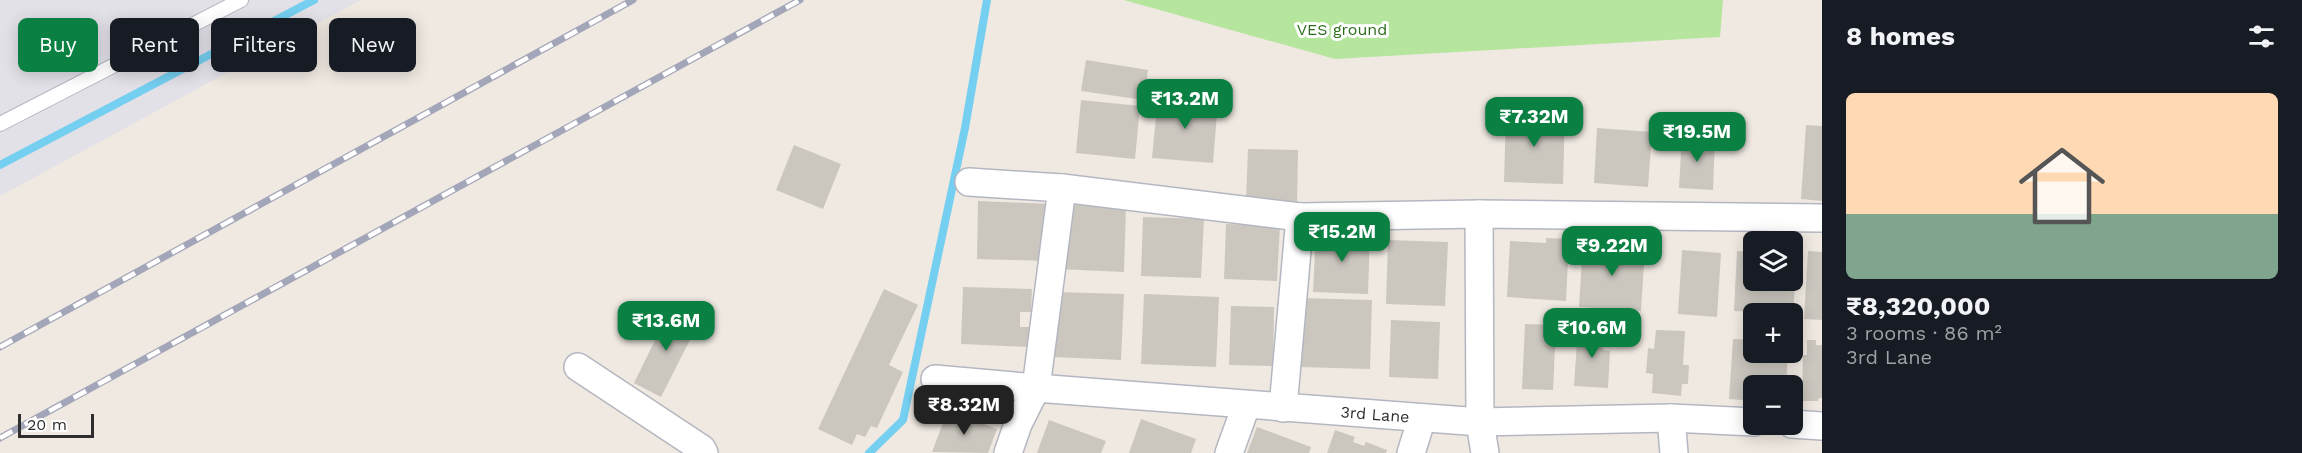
<!DOCTYPE html>
<html lang="en">
<head>
<meta charset="utf-8">
<style>
  :root { --surface:#171b24; --page:#242831; --text:#f1f3f6; --muted:#9ea1a6; --line:#363941; --accent:#0b8043 }
  body { margin:0; font-family:"Work Sans",sans-serif; background:var(--page); color:var(--text); height:100vh; display:flex; flex-direction:column; font-size:22px; white-space:nowrap }
  * { box-sizing:border-box; margin:0 }
  p { font-size:20px; color:var(--muted) }
  .icon { flex:none; width:33px; height:33px; fill:none; stroke:currentColor; stroke-width:2; stroke-linecap:round; stroke-linejoin:round }
  .map { position:relative; flex:1; overflow:hidden }
  .drawer { display:flex; flex-direction:column; background:var(--surface); width:480px }
  .drawer>* { flex:none }
  .banner { position:absolute; left:18px; top:18px; width:570px; height:54px; display:flex; gap:12px }
  .buttons { position:absolute; left:1743px; top:231px; display:grid; gap:12px }
  .buttons a { display:grid; place-items:center; width:60px; height:60px; border-radius:9px; background:var(--surface); box-shadow:0 3px 15px #0003; font-size:30px }
  .scale { position:absolute; left:18px; bottom:15px; width:76px; box-sizing:border-box; padding-left:6px; border:3px solid #2e2e2e; border-top:0; font-size:16px; line-height:21px; white-space:nowrap; color:#2e2e2e; -webkit-text-stroke:4px #fff; paint-order:stroke }
  .price { position:absolute; translate:-50% -51px; padding:0 14px; border-radius:12px; background:var(--accent); color:#fff; font-size:20px; line-height:39px; filter:drop-shadow(0 2px 3px #0008) }
  .price::after { content:''; position:absolute; left:50%; top:36px; width:18px; height:14px; margin-left:-9px; background:inherit; clip-path:polygon(0 0,100% 0,50% 100%) }
  .price.current { background:#222; color:#fff }
  ul { padding:0; list-style:none }
  li { display:grid; align-content:center; gap:12px; height:318px; padding:0 24px }
  li+li { border-top:2px solid var(--line) }
  li span { display:grid; place-items:center; height:186px; border-radius:9px; color:#555 }
  li>.icon { margin-inline-start:auto }
  span .icon { width:108px; height:108px; fill:#fffc; stroke-width:1 }
  li b { font-size:26px }
  h2 { display:flex; justify-content:space-between; align-items:center; height:72px; padding:0 24px; font-size:26px }
  .tag { padding:0 21px; border-radius:9px; background:var(--surface); box-shadow:0 3px 15px #0003; font-size:21px; line-height:54px }
  .tag.current { background:var(--accent); color:#fff }
  main { display:flex; flex:1; min-height:0 }
  .map>svg:first-child { display:block }
</style>
</head>
<body>
<main>
<div class="map">
<svg width="1822" height="453" viewBox="0 0 1822 453">
  <rect width="100%" height="100%" fill="#efe9e1"/>
  <polygon fill="#e3e1e8" points="0,0 361,0 0,196"/>
  <polygon fill="#b6e59e" points="1124,0 1723,0 1720,37 1335,59"/>
  <g fill="none" stroke-linecap="round" stroke-linejoin="round">
    <g stroke="#75cff0" stroke-width="8">
      <polyline points="0,165 314,0"/>
      <polyline points="869,453 903,420 965,128 987,0"/>
    </g>
  </g>
  <g fill="#cbc7bf">
    <polygon points="1086,60 1148,70 1144,100 1081,91"/>
    <polygon points="1158,96 1218,101 1213,163 1152,158"/>
    <polygon points="1081,100 1140,106 1135,159 1076,153"/>
    <polygon points="1506,112 1565,114 1563,184 1504,182"/>
    <polygon points="1806,125 1822,126 1822,201 1801,199"/>
    <polygon points="1597,128 1652,132 1648,187 1594,183"/>
    <polygon points="1682,135 1715,137 1713,190 1679,188"/>
    <polygon points="794,145 841,164 823,209 776,190"/>
    <polygon points="1248,149 1298,150 1297,204 1246,203"/>
    <polygon points="978,201 1049,204 1047,261 977,259"/>
    <polygon points="1061,203 1126,206 1124,272 1058,269"/>
    <polygon points="1143,217 1204,219 1201,278 1141,276"/>
    <polygon points="1226,224 1280,226 1277,281 1224,279"/>
    <polygon points="1316,231 1370,233 1368,294 1313,292"/>
    <polygon points="1546,238 1569,239 1566,301 1507,297 1510,241 1546,243"/>
    <polygon points="1388,240 1448,242 1445,306 1386,304"/>
    <polygon points="1583,242 1619,244 1619,247 1645,249 1641,311 1579,307"/>
    <polygon points="1682,250 1721,253 1717,317 1678,314"/>
    <polygon points="1737,251 1754,252 1754,280 1792,280 1792,254 1797,254 1793,314 1734,311"/>
    <polygon points="1808,251 1822,252 1822,320 1804,319"/>
    <polygon points="963,287 1032,289 1031,312 1020,312 1020,327 1031,327 1030,347 961,344"/>
    <polygon points="884,289 918,305 889,365 903,372 877,428 871,426 865,437 857,434 852,445 818,429"/>
    <polygon points="1056,292 1124,294 1121,360 1053,357"/>
    <polygon points="1144,294 1219,297 1216,367 1141,364"/>
    <polygon points="1301,298 1372,300 1370,369 1299,367"/>
    <polygon points="1231,306 1274,307 1273,366 1229,365"/>
    <polygon points="671,308 699,322 661,397 634,383"/>
    <polygon points="1391,320 1440,322 1438,379 1389,377"/>
    <polygon points="1525,324 1556,325 1553,390 1522,389"/>
    <polygon points="1578,327 1605,329 1603,350 1610,351 1608,388 1574,386"/>
    <polygon points="1656,330 1685,331 1683,365 1689,365 1688,384 1682,384 1681,396 1652,393 1653,374 1646,373 1648,348 1654,349"/>
    <polygon points="1733,339 1754,340 1754,352 1788,352 1786,386 1754,386 1754,401 1729,399"/>
    <polygon points="1807,340 1816,340 1816,345 1822,345 1822,398 1819,398 1818,401 1802,401 1803,355 1807,355"/>
    <polygon points="948,410 997,429 988,453 932,452"/>
    <polygon points="1141,419 1196,439 1191,453 1129,453"/>
    <polygon points="1049,420 1106,441 1101,453 1037,453"/>
    <polygon points="1257,427 1311,447 1309,453 1247,453"/>
    <polygon points="1335,430 1355,437 1353,442 1364,446 1366,442 1387,450 1386,453 1327,453"/>
  </g>
  <g fill="none" stroke-linecap="round" stroke-linejoin="round">
    <g stroke="#b4b7c1" stroke-width="16">
      <polyline id="lane" points="0,124 241,0"/>
    </g>
    <g stroke="#b4b7c1" stroke-width="30">
      <g id="street">
        <polyline points="969,182 1062,188 1300,217 1479,214 1822,218"/>
        <polyline points="1479,214 1480,422 1485,453"/>
        <polyline points="578,367 702,449 704,453"/>
        <polyline points="935,379 1036,388 1062,188"/>
        <polyline points="1283,408 1300,217"/>
        <polyline points="1671,418 1674,453"/>
        <polyline points="1792,424 1822,426"/>
        <path id="s1" d="M1008,453l10,-29 18,-36 444,34 191,-4 83,4"/>
        <polyline points="1229,453 1246,406"/>
        <polyline points="1411,453 1422,418"/>
      </g>
    </g>
    <use href="#lane" stroke="#fff" stroke-width="14"/>
    <use href="#street" stroke="#fff" stroke-width="27"/>
    <g stroke="#a3a6b8" stroke-width="7">
      <g id="rail">
        <polyline points="0,347 633,0"/>
        <polyline points="0,438 800,0"/>
      </g>
    </g>
    <use href="#rail" stroke="#fff" stroke-width="4.5" stroke-dasharray="14" stroke-linecap="butt"/>
  </g>
  <g text-anchor="middle" stroke-width="6" stroke-linejoin="round" paint-order="stroke">
    <g font-size="16" fill="#2c6e1b" stroke="#fff">
      <text x="1342" y="35">VES ground</text>
    </g>
    <g font-size="16" fill="#2e2e2e" stroke="#fff">
      <text dy="6" stroke="none"><textPath href="#s1" startOffset="411">3rd Lane</textPath></text>
    </g>
  </g>
</svg>
<div class="buttons">
<a><svg class="icon" aria-label="layers" viewBox="0 0 24 24"><path d="M12 4l9 5-9 5-9-5zM3 14l9 5 9-5"/></svg></a>
<a>+</a>
<a>−</a>
</div>
<div class="scale">20 m</div>
<b class="price" style="left:1185px;top:130px">₹13.2M</b>
<b class="price" style="left:1534px;top:148px">₹7.32M</b>
<b class="price" style="left:1697px;top:163px">₹19.5M</b>
<b class="price" style="left:1342px;top:263px">₹15.2M</b>
<b class="price" style="left:1612px;top:277px">₹9.22M</b>
<b class="price" style="left:666px;top:352px">₹13.6M</b>
<b class="price" style="left:1592px;top:359px">₹10.6M</b>
<b class="price current" style="left:964px;top:436px">₹8.32M</b>
<div class="banner">
<a class="tag current">Buy</a>
<a class="tag">Rent</a>
<a class="tag">Filters</a>
<a class="tag">New</a>
</div>
</div>
<section class="drawer">
<h2>8 homes<svg class="icon" aria-label="filters" viewBox="0 0 24 24"><path d="M4 7h16M4 17h16"/><circle cx="9" cy="7" r="2"/><circle cx="15" cy="17" r="2"/></svg></h2>
<ul>
<li><span style="background:linear-gradient(#ffd9b3 65%,#7fa58c 0)"><svg class="icon" aria-label="home" viewBox="0 0 24 24"><path d="M3 11l9-7 9 7M6 9v11h12V9"/></svg></span><div><b>₹8,320,000</b><p>3 rooms · 86 m²</p><p>3rd Lane</p></div></li>
</ul>
</section>
</main>
</body>
</html>
